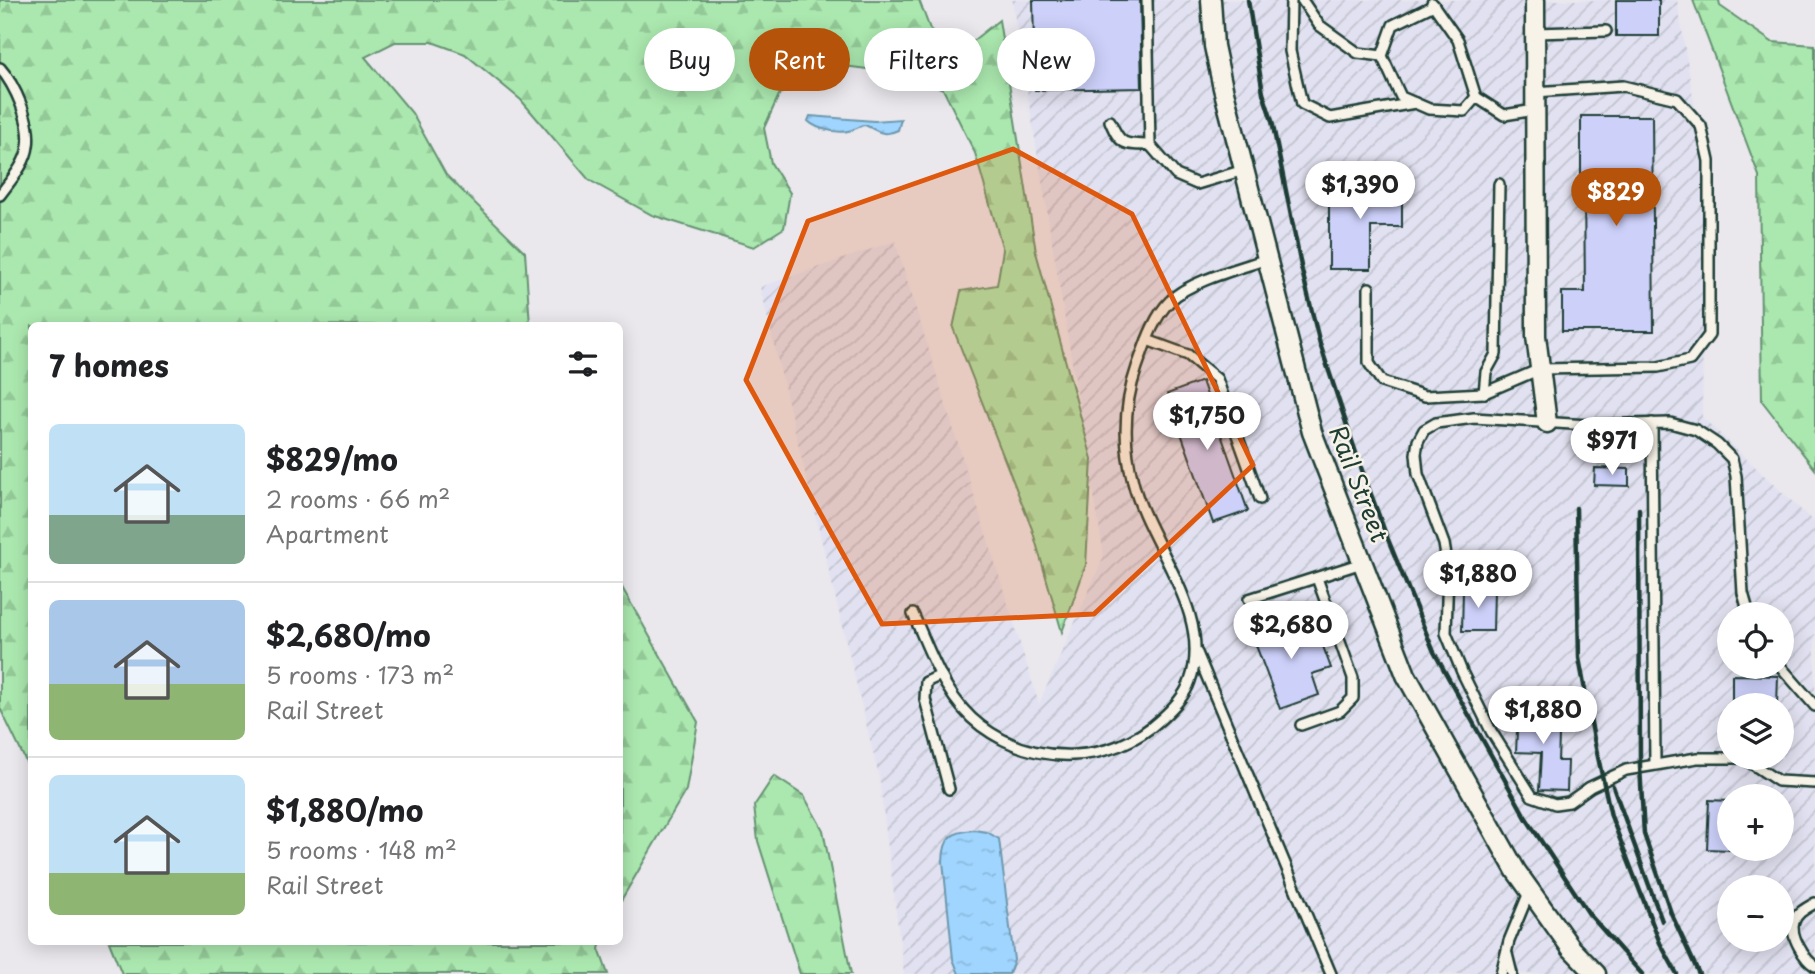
<!DOCTYPE html>
<html lang="en">
<head>
<meta charset="utf-8">
<style>
  :root { --surface:#fff; --page:#f6f6f6; --text:#202124; --muted:#757577; --line:#e0e0e0; --accent:#b45309 }
  body { margin:0; font-family:"Playpen Sans",sans-serif; background:var(--page); color:var(--text); height:100vh; display:flex; flex-direction:column; font-size:26px; white-space:nowrap }
  * { box-sizing:border-box; margin:0 }
  p { font-size:23px; color:var(--muted) }
  .icon { flex:none; width:38px; height:38px; fill:none; stroke:currentColor; stroke-width:2; stroke-linecap:round; stroke-linejoin:round }
  .map { position:relative; flex:1; overflow:hidden }
  .panel { position:absolute; left:28px; top:322px; width:595px; height:623px; display:flex; flex-direction:column; background:var(--surface); border-radius:10px; box-shadow:0 4px 18px #0003 }
  .panel>* { flex:none }
  .hud { position:absolute; left:644px; top:28px; width:665px; height:63px; display:flex; gap:14px }
  .buttons { position:absolute; left:1717px; top:602px; display:grid; gap:14px }
  .buttons a { display:grid; place-items:center; width:77px; height:77px; border-radius:50%; background:var(--surface); box-shadow:0 4px 18px #0003; font-size:35px }
  .price { position:absolute; translate:-50% -60px; padding:0 16px; border-radius:24px; background:#fff; color:#222; font-size:23px; line-height:46px; filter:drop-shadow(0 2px 4px #0008) }
  .price::after { content:''; position:absolute; left:50%; top:42px; width:21px; height:16px; margin-left:-10px; background:inherit; clip-path:polygon(0 0,100% 0,50% 100%) }
  .price.active { background:var(--accent); color:#fff }
  ul { padding:0; list-style:none }
  li { display:flex; align-items:center; gap:21px; height:175px; padding:0 21px }
  li+li { border-top:2px solid var(--line) }
  li span { display:grid; place-items:center; flex:none; width:196px; height:140px; border-radius:10px; color:#555 }
  li>.icon { margin-inline-start:auto }
  span .icon { width:84px; height:84px; fill:#fffc; stroke-width:1 }
  li b { font-size:30px }
  h2 { display:flex; justify-content:space-between; align-items:center; height:84px; padding:0 21px; font-size:30px }
  .chip { padding:0 24px; border-radius:32px; background:var(--surface); box-shadow:0 4px 18px #0003; font-size:24px; line-height:63px }
  .chip.active { background:var(--accent); color:#fff }
  .map>svg:first-child { display:block }
</style>
</head>
<body>
<div class="map">
<svg width="1815" height="974" viewBox="0 0 1815 974">
  <defs>
    <pattern id="industrial-furrows" width="10" height="10" patternUnits="userSpaceOnUse" patternTransform="scale(1.75)"><rect width="10" height="10" fill="#e1e1f1"/><path d="M-1 1l2-2M0 10L10 0M9 11l2-2" fill="none" stroke="#c1c2cf"/></pattern>
    <pattern id="forest-firs" width="22" height="20" patternUnits="userSpaceOnUse" patternTransform="scale(1.75)"><rect width="22" height="20" fill="#abe8af"/><path d="M5 1l3.5 6h-7zM16 11l3.5 6h-7z" fill="#93c897"/></pattern>
    <pattern id="water-ripples" width="26" height="14" patternUnits="userSpaceOnUse" patternTransform="scale(1.75)"><rect width="26" height="14" fill="#a0d5ff"/><path d="M2 4q2-2 4 0t4 0M15 11q2-2 4 0t4 0" fill="none" stroke="#89b8db"/></pattern>
  </defs>
  <rect width="100%" height="100%" fill="#eae8ed"/>
  <filter id="ink" filterUnits="userSpaceOnUse"><feTurbulence type="fractalNoise" baseFrequency=".0143" numOctaves="2"/><feDisplacementMap in="SourceGraphic" scale="14" xChannelSelector="R" yChannelSelector="G"/><feConvolveMatrix kernelMatrix="1 2 1 2 8 2 1 2 1" color-interpolation-filters="sRGB"/></filter>
  <g filter="url(#ink)">
    <path fill="url(#industrial-furrows)" fill-rule="evenodd" d="M1012,0h665l28,169 -3,248 113,106v451h-911l-25,-197 -119,-490 135,-46 144,463 65,-148zM1729,614h53v53h-53zM1729,705h53v53h-53zM1729,796h53v53h-53zM1729,887h53v53h-53z"/>
    <g fill="url(#forest-firs)" stroke="#659272" stroke-width="2">
      <polygon points="0,0 919,0 930,29 955,55 999,20 1036,252 1092,459 1086,565 1062,632 1032,529 953,328 961,291 997,285 1003,250 975,153 943,89 913,75 844,66 809,74 779,95 764,128 771,163 790,193 784,228 754,247 652,215 589,180 521,100 465,54 432,42 395,42 365,57 412,113 446,175 525,252 530,325 32,326 31,772 0,708"/>
      <polygon points="1693,0 1719,0 1720,6 1772,42 1815,45 1815,469 1762,401 1759,176"/>
      <polygon points="620,584 698,722 686,790 620,902"/>
      <polygon points="774,776 804,796 823,830 851,974 800,974 758,841 754,806"/>
      <polygon points="109,942 601,942 599,949 608,974 122,974"/>
    </g>
    <g fill="url(#water-ripples)" stroke="#6c98ae" stroke-width="2">
      <path d="M810,116l64,5 27,-2 -3,11c-14,7 -20,1 -33,-5 -4,0 -7,3 -11,4 -12,6 -37,1 -46,-8z"/>
      <path d="M974,830l13,2 12,7 15,121 -5,14h-50l-6,-15 -10,-98c1,-24 8,-29 31,-31z"/>
    </g>
    <g fill="#cdd0f9" stroke="#1f3d34" stroke-width="2">
      <polygon points="1033,0 1140,0 1142,88 1035,90"/>
      <rect x="1616" y="0" width="43" height="36"/>
      <polygon points="1581,116 1652,116 1654,331 1562,331 1562,292 1585,292 1584,186 1581,186"/>
      <polygon points="1329,185 1402,185 1402,227 1371,227 1371,269 1329,269"/>
      <polygon points="1202,381 1248,511 1213,523 1167,394"/>
      <polygon points="1595,468 1629,469 1629,486 1594,485"/>
      <polygon points="1463,590 1494,590 1493,631 1462,631"/>
      <polygon points="1291,618 1299,636 1317,630 1331,668 1312,674 1319,695 1280,709 1251,632"/>
      <polygon points="1732,675 1778,676 1777,705 1732,705"/>
      <polygon points="1518,710 1560,712 1558,761 1568,761 1567,791 1539,790 1541,753 1516,752"/>
      <polygon points="1709,800 1729,801 1729,850 1707,849"/>
    </g>
    <g fill="none" stroke-linecap="round" stroke-linejoin="round">
      <g stroke="#1f3d34" stroke-width="14">
        <g id="lane">
          <polyline points="1147,0 1150,145 1176,175 1197,184 1244,170"/>
          <polyline points="1291,0 1290,51 1302,104 1330,118 1415,103"/>
          <polyline points="1302,0 1319,25 1358,53 1382,56"/>
          <polyline points="1432,3 1458,40 1476,97 1504,115 1535,110"/>
          <polyline points="1434,5 1393,25 1382,56 1401,97 1429,109 1464,111 1476,97"/>
          <polyline points="1535,33 1606,31"/>
          <path d="M0,68c15,17 32,55 28,78 -2,18 -18,35 -28,49"/>
          <path d="M1110,121c10,24 14,24 40,24"/>
          <polyline points="1369,288 1369,363 1382,382 1425,396 1484,393 1540,369 1658,367 1690,360 1709,335 1709,161 1701,126 1677,99 1623,86 1535,92"/>
          <polyline points="1147,340 1188,355 1217,379 1260,499"/>
          <polyline points="1484,393 1486,372 1496,354 1499,184"/>
          <polyline points="1652,423 1655,764"/>
          <polyline points="1249,599 1362,563"/>
          <path d="M913,614c18,39 32,85 68,112 55,41 130,39 180,-7 12,-11 24,-23 29,-38 24,-67 -42,-137 -57,-199 -10,-38 -9,-78 4,-115 8,-22 16,-49 33,-66 19,-20 71,-33 97,-42"/>
          <polyline points="1749,614 1743,593 1736,476 1732,459 1717,444 1696,430 1670,423 1588,425 1474,418 1436,423 1424,430 1418,441 1416,454 1418,474 1444,544 1448,568 1446,633 1462,672 1491,731 1532,796 1555,804 1569,802 1590,787 1626,770 1697,758 1743,758 1778,781 1815,783"/>
          <polyline points="1197,653 1331,974"/>
          <polyline points="1781,667 1815,706"/>
          <polyline points="941,675 926,682 925,699 949,789"/>
          <polyline points="1301,725 1340,711 1353,698 1353,678 1317,578"/>
          <path d="M1815,903c-8,5 -18,9 -21,19 -5,13 11,38 21,44"/>
          <polyline points="1507,954 1512,974"/>
          <polyline points="1501,974 1509,941 1530,890"/>
        </g>
      </g>
      <g stroke="#1f3d34" stroke-width="23">
        <g id="street">
          <polyline points="1211,0 1214,46 1223,88 1312,432 1406,675 1516,871 1571,948 1596,974"/>
          <polyline points="1535,0 1536,336 1547,423"/>
        </g>
      </g>
      <use href="#lane" stroke="#f7f3e8" stroke-width="9"/>
      <use href="#street" stroke="#f7f3e8" stroke-width="18"/>
      <g stroke="#1f3d34" stroke-width="4.5">
        <polyline points="1248,0 1263,93 1272,121 1302,271 1320,344 1359,462 1385,532 1434,652 1526,818 1589,914 1642,974"/>
        <polyline points="1576,508 1579,658 1594,739 1611,816 1660,943 1677,974"/>
        <polyline points="1639,509 1640,767 1644,834 1671,913 1699,974"/>
        <polyline points="1613,786 1662,921"/>
      </g>
    </g>
  </g>
  <path fill="#de580e" fill-opacity="0.2" stroke="#de580e" stroke-width="5" stroke-linejoin="round" d="M1013,149l119,65 121,251 -159,149 -212,10 -136,-244 62,-159z"/>
  <g text-anchor="middle" stroke-width="5" stroke-linejoin="round" paint-order="stroke">
    <g font-size="24" fill="#1f3d34" stroke="#f7f3e8">
      <text transform="translate(1358 484) rotate(69)" y="8">Rail Street</text>
    </g>
  </g>
</svg>
<div class="buttons">
<a><svg class="icon" aria-label="locate" viewBox="0 0 24 24"><circle cx="12" cy="12" r="6"/><path d="M12 2v4M12 18v4M2 12h4M18 12h4"/></svg></a>
<a><svg class="icon" aria-label="layers" viewBox="0 0 24 24"><path d="M12 4l9 5-9 5-9-5zM3 14l9 5 9-5"/></svg></a>
<a>+</a>
<a>−</a>
</div>
<b class="price" style="left:1360px;top:221px">$1,390</b>
<b class="price active" style="left:1616px;top:228px">$829</b>
<b class="price" style="left:1207px;top:452px">$1,750</b>
<b class="price" style="left:1612px;top:477px">$971</b>
<b class="price" style="left:1478px;top:610px">$1,880</b>
<b class="price" style="left:1291px;top:661px">$2,680</b>
<b class="price" style="left:1543px;top:746px">$1,880</b>
<div class="hud">
<a class="chip">Buy</a>
<a class="chip active">Rent</a>
<a class="chip">Filters</a>
<a class="chip">New</a>
</div>
<section class="panel">
<h2>7 homes<svg class="icon" aria-label="filters" viewBox="0 0 24 24"><path d="M4 7h16M4 17h16"/><circle cx="9" cy="7" r="2"/><circle cx="15" cy="17" r="2"/></svg></h2>
<ul>
<li><span style="background:linear-gradient(#bfe0f5 65%,#7fa58c 0)"><svg class="icon" aria-label="home" viewBox="0 0 24 24"><path d="M3 11l9-7 9 7M6 9v11h12V9"/></svg></span><div><b>$829/mo</b><p>2 rooms · 66 m²</p><p>Apartment</p></div></li>
<li><span style="background:linear-gradient(#a9c7e8 60%,#8fb573 0)"><svg class="icon" aria-label="home" viewBox="0 0 24 24"><path d="M3 11l9-7 9 7M6 9v11h12V9"/></svg></span><div><b>$2,680/mo</b><p>5 rooms · 173 m²</p><p>Rail Street</p></div></li>
<li><span style="background:linear-gradient(#bfe0f5 70%,#8fb573 0)"><svg class="icon" aria-label="home" viewBox="0 0 24 24"><path d="M3 11l9-7 9 7M6 9v11h12V9"/></svg></span><div><b>$1,880/mo</b><p>5 rooms · 148 m²</p><p>Rail Street</p></div></li>
</ul>
</section>
</div>
</body>
</html>
